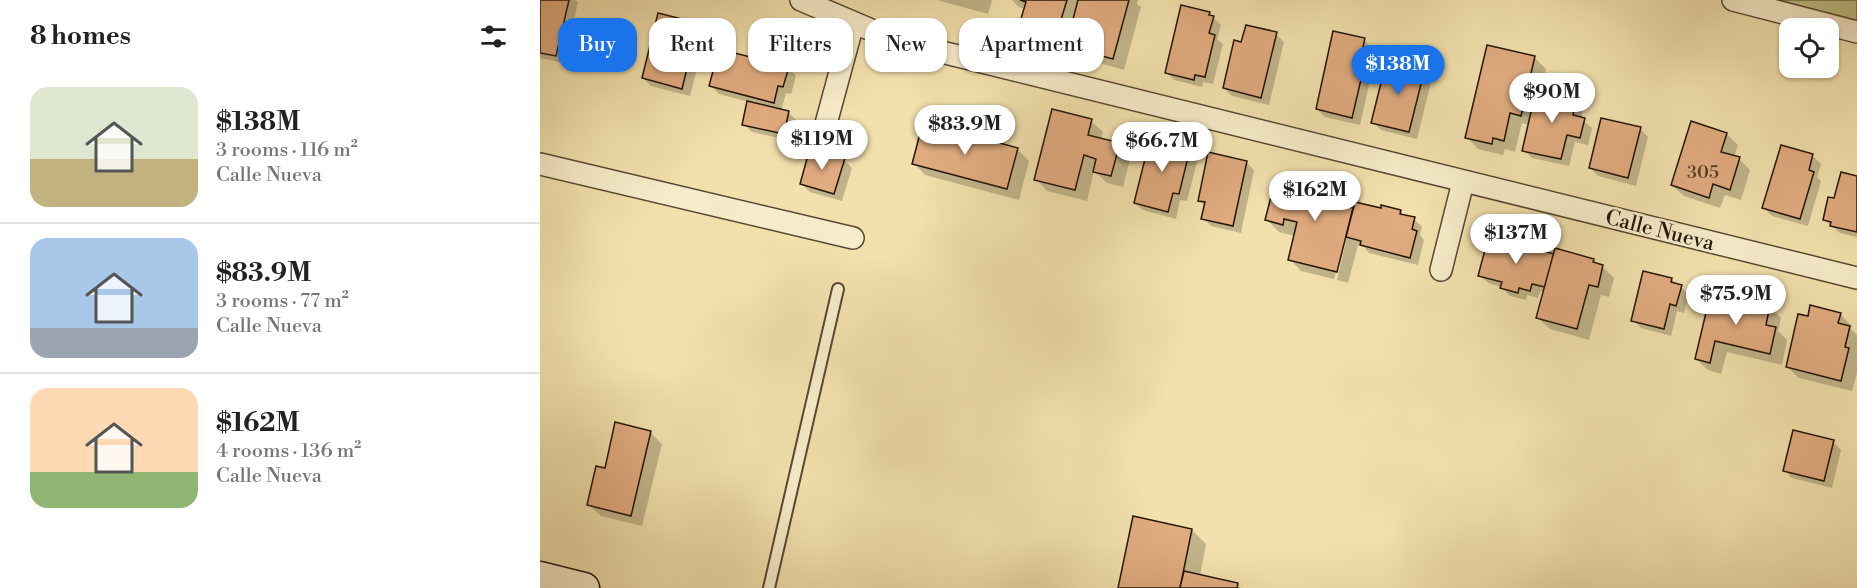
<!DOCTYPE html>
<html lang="en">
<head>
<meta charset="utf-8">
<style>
  :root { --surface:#fff; --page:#f6f6f6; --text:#222; --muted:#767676; --line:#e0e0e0; --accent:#1a73e8 }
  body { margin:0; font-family:"Libre Bodoni",serif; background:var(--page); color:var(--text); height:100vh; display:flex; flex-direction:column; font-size:22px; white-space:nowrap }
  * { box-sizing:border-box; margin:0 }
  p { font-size:20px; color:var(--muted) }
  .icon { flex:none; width:33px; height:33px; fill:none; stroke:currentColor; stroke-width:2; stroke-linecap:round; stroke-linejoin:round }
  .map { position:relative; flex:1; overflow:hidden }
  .panel { display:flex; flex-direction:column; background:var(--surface); width:540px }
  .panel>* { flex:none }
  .top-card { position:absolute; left:18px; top:18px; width:570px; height:54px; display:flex; gap:12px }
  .tools { position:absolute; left:1239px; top:18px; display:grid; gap:12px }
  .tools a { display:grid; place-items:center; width:60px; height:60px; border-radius:12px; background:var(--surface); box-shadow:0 2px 4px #0004; font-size:30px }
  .price { position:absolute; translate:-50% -51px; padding:0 14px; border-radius:21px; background:#fff; color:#222; font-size:20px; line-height:39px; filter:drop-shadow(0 2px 3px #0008) }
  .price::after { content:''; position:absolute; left:50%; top:36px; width:18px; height:14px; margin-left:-9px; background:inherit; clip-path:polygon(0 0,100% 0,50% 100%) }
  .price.current { background:var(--accent); color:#fff }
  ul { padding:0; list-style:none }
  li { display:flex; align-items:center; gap:18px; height:150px; padding:0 30px }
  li+li { border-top:2px solid var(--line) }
  li span { display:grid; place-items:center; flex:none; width:168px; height:120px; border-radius:18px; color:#555 }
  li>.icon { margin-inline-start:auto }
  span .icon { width:72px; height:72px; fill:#fffc; stroke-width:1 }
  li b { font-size:26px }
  h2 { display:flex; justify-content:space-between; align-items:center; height:72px; padding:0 30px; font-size:26px }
  .chip { padding:0 21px; border-radius:18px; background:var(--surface); box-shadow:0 2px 4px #0004; font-size:21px; line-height:54px }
  .chip.current { background:var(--accent); color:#fff }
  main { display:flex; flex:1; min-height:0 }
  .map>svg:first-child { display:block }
</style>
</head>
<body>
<main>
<section class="panel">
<h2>8 homes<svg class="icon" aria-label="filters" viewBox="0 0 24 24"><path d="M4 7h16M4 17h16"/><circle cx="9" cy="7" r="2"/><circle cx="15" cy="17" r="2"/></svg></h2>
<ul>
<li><span style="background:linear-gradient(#dfe7d0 60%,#c2b280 0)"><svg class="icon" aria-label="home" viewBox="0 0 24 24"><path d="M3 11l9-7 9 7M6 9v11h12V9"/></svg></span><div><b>$138M</b><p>3 rooms · 116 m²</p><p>Calle Nueva</p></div></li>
<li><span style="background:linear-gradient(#a9c7e8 75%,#9aa5b1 0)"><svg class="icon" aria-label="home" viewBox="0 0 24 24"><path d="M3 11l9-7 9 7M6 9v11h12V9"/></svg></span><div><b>$83.9M</b><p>3 rooms · 77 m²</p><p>Calle Nueva</p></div></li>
<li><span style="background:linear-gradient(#ffd9b3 70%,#8fb573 0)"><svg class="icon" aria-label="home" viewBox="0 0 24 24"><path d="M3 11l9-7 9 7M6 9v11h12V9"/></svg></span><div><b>$162M</b><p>4 rooms · 136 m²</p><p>Calle Nueva</p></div></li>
</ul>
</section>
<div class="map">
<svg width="1317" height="588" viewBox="0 0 1317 588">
  <rect width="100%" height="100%" fill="#f2e1ad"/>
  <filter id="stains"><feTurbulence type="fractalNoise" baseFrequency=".00333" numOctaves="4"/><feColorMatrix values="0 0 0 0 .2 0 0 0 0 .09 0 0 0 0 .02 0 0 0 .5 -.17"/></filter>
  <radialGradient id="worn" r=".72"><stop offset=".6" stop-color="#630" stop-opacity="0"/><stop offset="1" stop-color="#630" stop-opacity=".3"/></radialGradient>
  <polygon fill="#bfc286" stroke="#726c48" stroke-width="1.5" points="1239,0 1317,0 1317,25"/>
  <g fill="#0003">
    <polygon points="0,0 35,0 38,2 24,63 0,58"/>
    <polygon points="397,0 452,0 448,14"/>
    <polygon points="472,0 598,0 597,4 601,7 584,70 546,59 534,48 540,28 535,24 525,57 489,46 478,34 485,9 479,7"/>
    <polygon points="669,14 681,25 677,39 683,44 673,84 663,82 662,87 634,80 626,72"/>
    <polygon points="158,25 166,33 150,96 111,86 103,78"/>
    <polygon points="736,34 744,42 729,105 692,96 684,88 702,44"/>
    <polygon points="824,40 832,48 826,76 830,80 820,125 785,117 777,109"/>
    <polygon points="948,47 995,58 1006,69 997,106 1036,96 1044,104 1041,119 1052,128 1048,145 1035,142 1029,166 992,158 984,150 989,125 982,123 975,152 965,149 963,155 938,149 927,137"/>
    <polygon points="248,68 256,76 251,94 246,93 241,111 248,112 256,120 251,141 212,132 204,124 209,102 179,94 171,86"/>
    <polygon points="884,70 892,78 877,139 841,130 833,122"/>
    <polygon points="551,121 563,132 561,139 579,144 591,156 583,187 567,183 554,171 547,201 507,191 496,179"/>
    <polygon points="1100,129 1108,137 1096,186 1058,176 1050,168"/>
    <polygon points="1187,134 1198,145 1194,157 1199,159 1210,170 1201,200 1185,195 1180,208 1144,196 1132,185"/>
    <polygon points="638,143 658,158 647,201 640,200 636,219 603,210 595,203"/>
    <polygon points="1242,146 1273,156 1281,164 1277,177 1281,181 1268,226 1232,216 1224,208"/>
    <polygon points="477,149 489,161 479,200 385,175 374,163"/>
    <polygon points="304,160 312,168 302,201 270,192 262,184"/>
    <polygon points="706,162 714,170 701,233 671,226 663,218 665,206 660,200"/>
    <polygon points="1317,178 1317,237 1300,233 1284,219 1296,200"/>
    <polygon points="797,182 802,187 808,188 820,200 819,204 860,211 865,217 874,219 882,227 880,235 884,240 878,265 829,253 823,246 818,245 808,283 797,280 807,237 805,234 794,279 761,271 750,259 755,236 739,232 727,220 763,202"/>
    <polygon points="969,244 988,245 992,249 1013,255 1053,260 1062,266 1074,278 1069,297 1061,295 1049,340 1010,329 998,318 1005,292 1000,291 998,298 987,295 986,300 970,296 962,287 948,283 940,275"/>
    <polygon points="1131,279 1149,294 1144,313 1137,311 1131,336 1101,328 1093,320"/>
    <polygon points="1229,306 1241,318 1238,331 1247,340 1242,365 1187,352 1181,374 1168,370 1156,359 1177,308"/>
    <polygon points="1300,314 1312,326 1311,329 1317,335 1317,373 1312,391 1259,378 1247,367 1269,318"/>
    <polygon points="110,432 122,444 102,526 61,516 49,505 66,470"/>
    <polygon points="1293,442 1301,450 1292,488 1252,478 1244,470"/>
    <polygon points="652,530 666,544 660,576 697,584 701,588 580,588"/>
  </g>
  <g fill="#e0ab7f" stroke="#241509" stroke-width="1.5">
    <polygon points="0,0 29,0 16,56 0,53"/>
    <polygon points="480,0 527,0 513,46 476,35 486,2"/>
    <polygon points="538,0 589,0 573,59 533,48 539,25 532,23"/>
    <polygon points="641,5 670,12 669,15 674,16 669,33 675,35 665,77 655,75 654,80 625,73"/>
    <polygon points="118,13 158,23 142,89 102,78"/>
    <polygon points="706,25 737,32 721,98 683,88 694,40 701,42"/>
    <polygon points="793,31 825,38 818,70 823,71 812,118 776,109"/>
    <polygon points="947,45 995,56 981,116 970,113 964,141 953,138 952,144 925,138"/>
    <polygon points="179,49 249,67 243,87 238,86 234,103 169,86"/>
    <polygon points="847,59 885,68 869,132 831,123"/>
    <polygon points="1004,87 1037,95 1033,115 1045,118 1040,138 1027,135 1021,159 982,151 993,103 1000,105"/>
    <polygon points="207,101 249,111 244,134 202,125"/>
    <polygon points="512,109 552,119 548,135 580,143 571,176 553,172 556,159 544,155 535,190 494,180"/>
    <polygon points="1061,118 1101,127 1088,178 1049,168"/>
    <polygon points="1151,121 1187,133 1181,152 1200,157 1190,190 1173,184 1169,198 1131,185"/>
    <polygon points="383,122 478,148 467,189 372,164"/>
    <polygon points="611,135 639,142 638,146 650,149 639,194 633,193 628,212 594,203"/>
    <polygon points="1241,145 1273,154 1269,170 1274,172 1260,219 1222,208"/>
    <polygon points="270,148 305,158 294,194 260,184"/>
    <polygon points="668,152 707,161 693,226 661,219 665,202 658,201"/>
    <polygon points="1301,172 1317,176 1317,232 1290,226 1291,222 1283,220 1288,197 1294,198"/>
    <polygon points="768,173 798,180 796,184 809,187 804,206 813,208 797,272 748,260 757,222 744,219 743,225 725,220 732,193 762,200"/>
    <polygon points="815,202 841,208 841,205 861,210 860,214 875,217 872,229 877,231 870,258 820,245 821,241 806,237"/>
    <polygon points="969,238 988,243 988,247 1014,254 1005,287 992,284 990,291 979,288 978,293 960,288 962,282 938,276 946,246 950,247 953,239 968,243"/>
    <polygon points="1015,248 1054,259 1053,262 1063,265 1058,287 1049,285 1037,329 996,318"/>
    <polygon points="1103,271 1132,278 1131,282 1142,285 1136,306 1130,304 1124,329 1091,321"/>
    <polygon points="1179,293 1230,305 1226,325 1236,327 1230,354 1175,341 1170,363 1155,359 1168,304 1176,306"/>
    <polygon points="1270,305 1301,313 1298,323 1310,326 1305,347 1309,348 1301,381 1246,367 1258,314 1268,316"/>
    <polygon points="75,422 111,431 91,516 47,505 56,466 65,468"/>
    <polygon points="1253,430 1294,440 1284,481 1243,471"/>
    <polygon points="593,516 652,529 640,588 578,588"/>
    <polygon points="644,571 698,583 697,588 640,588"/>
  </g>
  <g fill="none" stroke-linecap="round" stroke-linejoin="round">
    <g stroke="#584832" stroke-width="14">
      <polyline id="service" points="229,588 298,289"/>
    </g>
    <g stroke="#584832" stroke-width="24">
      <g id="minor">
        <polyline points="261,0 357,41 1317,278"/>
        <polyline points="1193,0 1317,32"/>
        <polyline points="284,131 313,24"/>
        <polyline points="0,164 313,238"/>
        <polyline points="901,270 923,182"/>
      </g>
    </g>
    <g stroke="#241509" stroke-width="33">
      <polyline id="secondary" points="0,577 44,588"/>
    </g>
    <use href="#service" stroke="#f7ecca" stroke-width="10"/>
    <use href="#minor" stroke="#f7ecca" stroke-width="21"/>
    <use href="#secondary" stroke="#f7ecca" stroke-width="30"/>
  </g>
  <g text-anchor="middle" stroke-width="5" stroke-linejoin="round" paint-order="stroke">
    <g font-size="18" fill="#533a26">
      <text x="1163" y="178">305</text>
    </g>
    <g font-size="21" fill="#241509" stroke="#f7ecca">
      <text transform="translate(1120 230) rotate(14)" y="7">Calle Nueva</text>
    </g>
  </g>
  <rect width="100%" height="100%" filter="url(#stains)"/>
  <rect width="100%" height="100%" fill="url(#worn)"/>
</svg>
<div class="tools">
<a><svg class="icon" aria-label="locate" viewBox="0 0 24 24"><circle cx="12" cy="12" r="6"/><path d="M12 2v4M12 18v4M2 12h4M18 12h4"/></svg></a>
</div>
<b class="price current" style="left:858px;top:96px">$138M</b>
<b class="price" style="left:1012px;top:124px">$90M</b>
<b class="price" style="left:425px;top:156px">$83.9M</b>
<b class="price" style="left:282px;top:171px">$119M</b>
<b class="price" style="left:622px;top:173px">$66.7M</b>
<b class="price" style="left:775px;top:222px">$162M</b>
<b class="price" style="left:976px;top:265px">$137M</b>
<b class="price" style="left:1196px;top:326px">$75.9M</b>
<div class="top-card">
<a class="chip current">Buy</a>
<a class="chip">Rent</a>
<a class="chip">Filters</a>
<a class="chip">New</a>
<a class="chip">Apartment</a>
</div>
</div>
</main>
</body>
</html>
